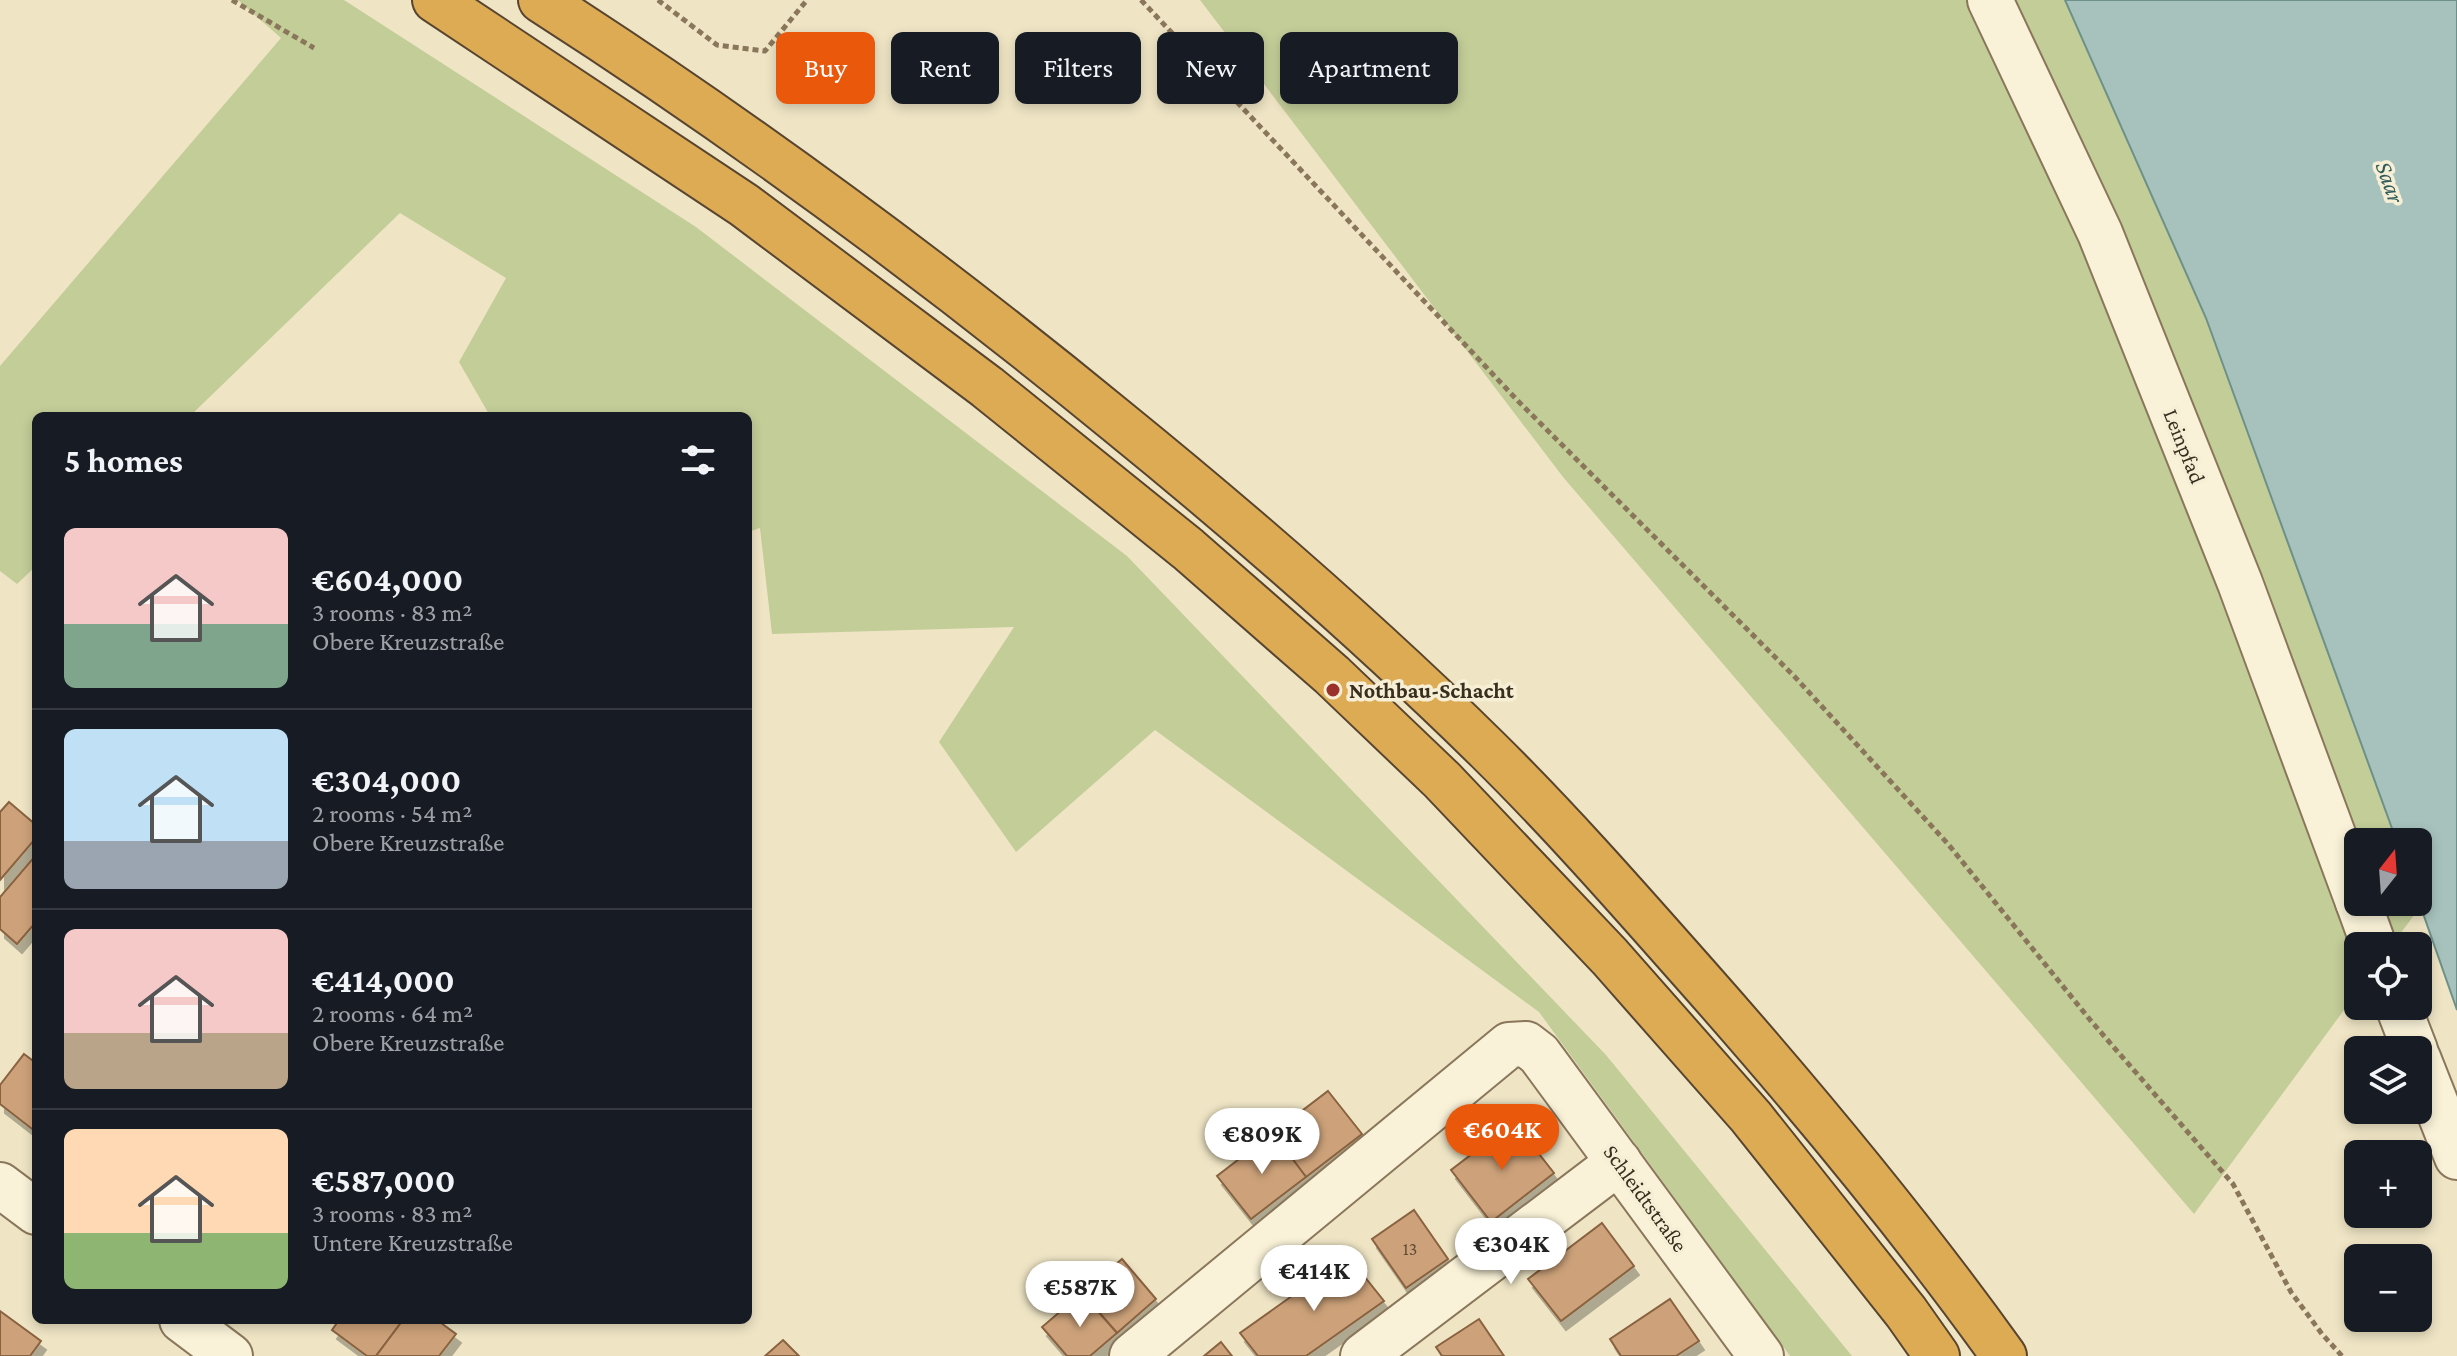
<!DOCTYPE html>
<html lang="en">
<head>
<meta charset="utf-8">
<style>
  :root { --surface:#171b24; --page:#20242c; --text:#f1f3f6; --muted:#9ea1a6; --line:#363941; --accent:#ea580c }
  body { margin:0; font-family:"Crimson Pro",serif; background:var(--page); color:var(--text); height:100vh; display:flex; flex-direction:column; font-size:30px; white-space:nowrap }
  * { box-sizing:border-box; margin:0 }
  p { font-size:26px; color:var(--muted) }
  .icon { flex:none; width:44px; height:44px; fill:none; stroke:currentColor; stroke-width:2; stroke-linecap:round; stroke-linejoin:round }
  .map { position:relative; flex:1; overflow:hidden }
  .drawer { position:absolute; left:32px; top:412px; width:720px; height:912px; display:flex; flex-direction:column; background:var(--surface); border-radius:12px; box-shadow:0 4px 12px #0003 }
  .drawer>* { flex:none }
  .guide { position:absolute; left:776px; top:32px; width:760px; height:72px; display:flex; gap:16px }
  .needle { width:52px; rotate:17deg }
  .buttons { position:absolute; left:2344px; top:828px; display:grid; gap:16px }
  .buttons a { display:grid; place-items:center; width:88px; height:88px; border-radius:12px; background:var(--surface); box-shadow:0 4px 12px #0003; font-size:40px }
  .price { position:absolute; translate:-50% -68px; padding:0 18px; border-radius:28px; background:#fff; color:#222; font-size:26px; line-height:52px; filter:drop-shadow(0 2px 4px #0008) }
  .price::after { content:''; position:absolute; left:50%; top:48px; width:24px; height:18px; margin-left:-12px; background:inherit; clip-path:polygon(0 0,100% 0,50% 100%) }
  .price.active { background:var(--accent); color:#fff }
  ul { padding:0; list-style:none }
  li { display:flex; align-items:center; gap:24px; height:200px; padding:0 32px }
  li+li { border-top:2px solid var(--line) }
  li span { display:grid; place-items:center; flex:none; width:224px; height:160px; border-radius:12px; color:#555 }
  li>.icon { margin-inline-start:auto }
  span .icon { width:96px; height:96px; fill:#fffc; stroke-width:1 }
  li b { font-size:34px }
  h2 { display:flex; justify-content:space-between; align-items:center; height:96px; padding:0 32px; font-size:34px }
  .tag { padding:0 28px; border-radius:12px; background:var(--surface); box-shadow:0 4px 12px #0003; font-size:28px; line-height:72px }
  .tag.active { background:var(--accent); color:#fff }
  .map>svg:first-child { display:block }
</style>
</head>
<body>
<div class="map">
<svg width="2457" height="1356" viewBox="0 0 2457 1356">
  <defs>
    <filter id="shadow"><feDropShadow dx="5" dy="9" stdDeviation="0" flood-color="#0004"/></filter>
  </defs>
  <rect width="100%" height="100%" fill="#efe5c5"/>
  <g fill="#c3cd98">
    <polygon points="238,0 344,0 696,227 1127,556 1606,1055 1852,1356 1790,1356 1539,1012 1155,730 1016,852 939,742 1014,627 772,634 760,528 748,532 748,416 490,416 459,362 506,278 400,213 190,416 36,416 36,566 17,584 0,571 0,366 281,38"/>
    <polygon points="1200,0 2065,0 2206,318 2397,842 2358,842 2358,902 2418,902 2418,899 2421,906 2391,946 2358,946 2358,991 2194,1214 1563,477"/>
  </g>
  <polygon fill="#a7c2bc" stroke="#6d918a" stroke-width="2" points="2065,0 2457,0 2457,1010 2418,899 2418,842 2397,842 2206,318"/>
  <g fill="#cda27a" stroke="#896240" stroke-width="2" filter="url(#shadow)">
    <polygon points="9,802 36,825 36,838 0,880 0,812"/>
    <polygon points="36,855 36,922 17,944 0,929 0,897"/>
    <polygon points="24,1054 36,1063 36,1132 0,1104 0,1085"/>
    <polygon points="1328,1091 1362,1134 1306,1177 1273,1133"/>
    <polygon points="1514,1122 1554,1173 1491,1222 1451,1170"/>
    <polygon points="1273,1133 1306,1177 1251,1219 1217,1176"/>
    <polygon points="1414,1210 1448,1259 1406,1288 1372,1239"/>
    <polygon points="1602,1223 1634,1266 1561,1321 1528,1279"/>
    <polygon points="1348,1256 1384,1301 1306,1356 1258,1356 1240,1333"/>
    <polygon points="1122,1259 1156,1299 1117,1333 1082,1293"/>
    <polygon points="1082,1293 1117,1333 1090,1356 1067,1356 1042,1327"/>
    <polygon points="1670,1299 1699,1341 1676,1356 1621,1356 1610,1339"/>
    <polygon points="0,1311 41,1341 30,1356 0,1356"/>
    <polygon points="1479,1319 1504,1356 1442,1356 1436,1347"/>
    <polygon points="339,1320 403,1320 376,1356 367,1356 332,1330"/>
    <polygon points="403,1320 437,1320 456,1334 439,1356 376,1356"/>
    <polygon points="783,1340 799,1356 765,1356"/>
    <polygon points="1221,1342 1232,1356 1204,1356"/>
  </g>
  <g fill="none" stroke-linecap="round" stroke-linejoin="round">
    <g stroke="#8a775b" stroke-width="48">
      <g id="minor">
        <polyline points="1990,0 2100,233 2240,583 2358,902"/>
        <polyline points="2358,902 2374,946"/>
        <polyline points="2398,1006 2415,1050"/>
        <polyline points="2418,1058 2457,1157"/>
        <polyline points="0,1185 36,1212"/>
        <polyline points="182,1320 230,1356"/>
        <polyline points="1132,1356 1509,1045 1526,1044 1539,1054 1761,1356"/>
        <polyline points="1363,1356 1619,1162"/>
      </g>
    </g>
    <g stroke="#58452f" stroke-width="48">
      <g id="highway">
        <polyline points="435,0 744,205 987,387 1188,549 1332,675 1442,780 1610,957 1751,1117 1906,1312 1937,1356"/>
        <path d="M541,0c201,129 393,271 577,422 128,104 252,212 370,328 74,73 143,152 212,230 107,121 210,245 304,376"/>
      </g>
    </g>
    <g stroke="#8a775b" stroke-width="5" stroke-dasharray="6 4" stroke-linecap="butt">
      <polyline points="232,0 314,48"/>
      <polyline points="658,0 717,45 765,51 807,0"/>
      <polyline points="1141,0 1518,401 1794,676 1948,844 2091,1021 2233,1184 2291,1292 2322,1334 2342,1356"/>
    </g>
    <use href="#minor" stroke="#f9f2d8" stroke-width="44"/>
    <use href="#highway" stroke="#deab55" stroke-width="44"/>
  </g>
  <circle fill="#9a312a" stroke="#f6efd5" stroke-width="3" cx="1333" cy="690" r="8"/>
  <g text-anchor="middle" stroke-width="7" stroke-linejoin="round" paint-order="stroke">
    <g font-size="18" fill="#5f4b36">
      <text x="1410" y="1255">13</text>
    </g>
    <g font-size="22" fill="#3a2e1f" stroke="#f6efd5">
      <text transform="translate(2185 446) rotate(68)" y="8">Leinpfad</text>
      <text transform="translate(1646 1198) rotate(54)" y="8">Schleidtstraße</text>
    </g>
    <g font-size="22" font-weight="bold" fill="#3a2e1f" stroke="#f6efd5" text-anchor="start">
      <text x="1349" y="698">Nothbau-Schacht</text>
    </g>
    <g font-size="24" font-style="italic" fill="#2e5a5a" stroke="#f6efd5">
      <text transform="translate(2390 182) rotate(70)" y="8">Saar</text>
    </g>
  </g>
</svg>
<div class="buttons">
<a><svg class="needle" viewBox="-14 -14 28 28"><path d="M0-13l5 13h-10z" fill="#e53935"/><path d="M0 13l5-13h-10z" fill="#9ea1a6"/></svg></a>
<a><svg class="icon" aria-label="locate" viewBox="0 0 24 24"><circle cx="12" cy="12" r="6"/><path d="M12 2v4M12 18v4M2 12h4M18 12h4"/></svg></a>
<a><svg class="icon" aria-label="layers" viewBox="0 0 24 24"><path d="M12 4l9 5-9 5-9-5zM3 14l9 5 9-5"/></svg></a>
<a>+</a>
<a>−</a>
</div>
<b class="price active" style="left:1502px;top:1172px">€604K</b>
<b class="price" style="left:1262px;top:1176px">€809K</b>
<b class="price" style="left:1511px;top:1286px">€304K</b>
<b class="price" style="left:1314px;top:1313px">€414K</b>
<b class="price" style="left:1080px;top:1329px">€587K</b>
<div class="guide">
<a class="tag active">Buy</a>
<a class="tag">Rent</a>
<a class="tag">Filters</a>
<a class="tag">New</a>
<a class="tag">Apartment</a>
</div>
<section class="drawer">
<h2>5 homes<svg class="icon" aria-label="filters" viewBox="0 0 24 24"><path d="M4 7h16M4 17h16"/><circle cx="9" cy="7" r="2"/><circle cx="15" cy="17" r="2"/></svg></h2>
<ul>
<li><span style="background:linear-gradient(#f6c9c9 60%,#7fa58c 0)"><svg class="icon" aria-label="home" viewBox="0 0 24 24"><path d="M3 11l9-7 9 7M6 9v11h12V9"/></svg></span><div><b>€604,000</b><p>3 rooms · 83 m²</p><p>Obere Kreuzstraße</p></div></li>
<li><span style="background:linear-gradient(#bfe0f5 70%,#9aa5b1 0)"><svg class="icon" aria-label="home" viewBox="0 0 24 24"><path d="M3 11l9-7 9 7M6 9v11h12V9"/></svg></span><div><b>€304,000</b><p>2 rooms · 54 m²</p><p>Obere Kreuzstraße</p></div></li>
<li><span style="background:linear-gradient(#f6c9c9 65%,#b9a48a 0)"><svg class="icon" aria-label="home" viewBox="0 0 24 24"><path d="M3 11l9-7 9 7M6 9v11h12V9"/></svg></span><div><b>€414,000</b><p>2 rooms · 64 m²</p><p>Obere Kreuzstraße</p></div></li>
<li><span style="background:linear-gradient(#ffd9b3 65%,#8fb573 0)"><svg class="icon" aria-label="home" viewBox="0 0 24 24"><path d="M3 11l9-7 9 7M6 9v11h12V9"/></svg></span><div><b>€587,000</b><p>3 rooms · 83 m²</p><p>Untere Kreuzstraße</p></div></li>
</ul>
</section>
</div>
</body>
</html>
